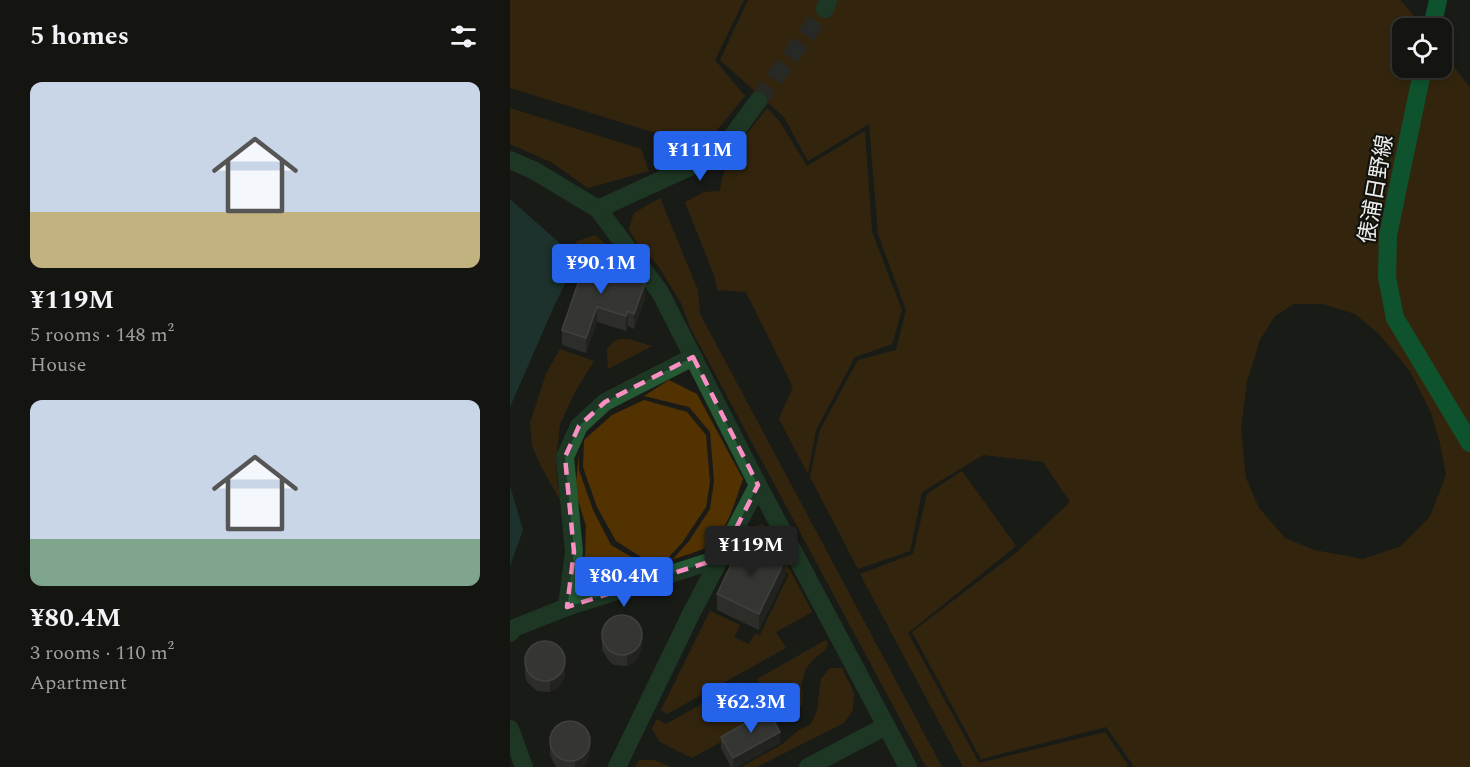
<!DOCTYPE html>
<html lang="en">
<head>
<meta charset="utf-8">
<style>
  :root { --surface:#141411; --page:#1d1d1a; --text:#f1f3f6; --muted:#9d9e9f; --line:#333331; --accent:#2563eb }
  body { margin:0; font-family:Spectral,"Noto Sans JP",serif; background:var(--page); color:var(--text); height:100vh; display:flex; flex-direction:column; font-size:22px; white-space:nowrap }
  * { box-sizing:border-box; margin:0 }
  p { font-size:20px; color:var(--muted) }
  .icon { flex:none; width:33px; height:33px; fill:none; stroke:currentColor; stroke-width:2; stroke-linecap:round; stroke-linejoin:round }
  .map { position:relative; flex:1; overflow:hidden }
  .side { display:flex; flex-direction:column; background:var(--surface); width:510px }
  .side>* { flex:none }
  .tools { position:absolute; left:882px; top:18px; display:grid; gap:12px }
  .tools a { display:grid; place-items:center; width:60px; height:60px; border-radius:12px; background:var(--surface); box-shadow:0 3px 9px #0003,0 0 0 2px var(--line); font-size:30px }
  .price { position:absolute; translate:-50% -51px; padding:0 14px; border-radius:6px; background:var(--accent); color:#fff; font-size:20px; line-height:39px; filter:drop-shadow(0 2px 3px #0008) }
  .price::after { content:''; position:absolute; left:50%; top:36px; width:18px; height:14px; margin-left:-9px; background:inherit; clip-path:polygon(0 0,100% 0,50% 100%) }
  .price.on { background:#222; color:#fff }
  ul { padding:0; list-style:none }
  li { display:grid; align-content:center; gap:12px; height:318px; padding:0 30px }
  li span { display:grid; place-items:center; height:186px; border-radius:12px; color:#555 }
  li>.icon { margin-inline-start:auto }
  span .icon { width:108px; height:108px; fill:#fffc; stroke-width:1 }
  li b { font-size:26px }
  h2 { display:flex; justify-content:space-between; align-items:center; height:72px; padding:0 30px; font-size:26px }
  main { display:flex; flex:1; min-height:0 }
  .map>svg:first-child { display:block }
</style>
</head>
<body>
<main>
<section class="side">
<h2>5 homes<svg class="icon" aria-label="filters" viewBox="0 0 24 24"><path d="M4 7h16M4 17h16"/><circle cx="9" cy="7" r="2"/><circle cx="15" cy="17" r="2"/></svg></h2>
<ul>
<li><span style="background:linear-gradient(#c9d6e8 70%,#c2b280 0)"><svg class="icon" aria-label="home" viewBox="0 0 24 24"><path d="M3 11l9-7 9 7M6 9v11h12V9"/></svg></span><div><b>¥119M</b><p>5 rooms · 148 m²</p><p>House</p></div></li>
<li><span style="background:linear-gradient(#c9d6e8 75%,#7fa58c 0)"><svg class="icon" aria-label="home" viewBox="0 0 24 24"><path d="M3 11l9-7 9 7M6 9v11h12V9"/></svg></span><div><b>¥80.4M</b><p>3 rooms · 110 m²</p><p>Apartment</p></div></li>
</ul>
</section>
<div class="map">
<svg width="960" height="767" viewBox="0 0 960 767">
  <rect width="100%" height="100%" fill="#1a1b17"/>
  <g fill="#523201" fill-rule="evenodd">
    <polygon points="0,0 234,0 205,60 235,96 202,136 175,155 158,161 146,133 0,88"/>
    <path d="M238,0h652l25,28h-23v40h40v-17l28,37v679h-338l1,-2 -27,-38 -125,32 -69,-127 105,-80 53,-50 -27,-40 -60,-7 -61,37 -12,59 -52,18 -48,-92 10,-47 38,-70 38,-10 10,-40 -28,-76 -9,-110 -61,37 -24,-44 -64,-57zM784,304h29l32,10 24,20 31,37 21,42 9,30 6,32 -16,42 -29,29 -38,13 -49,-9 -29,-12 -26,-30 -13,-30 -5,-50 6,-47 13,-41 15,-24z"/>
    <polygon points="0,108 131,149 139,171 78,188 41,162 0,144"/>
    <path d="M257,108l13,14 27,44 58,-35 7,101 30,78 -10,34 -37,13 -39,73 -8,44 -29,-55 14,-32 -47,-95 -29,-2 -2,-12 -30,-76 19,-10 16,-1c3,-33 29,-58 47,-83z"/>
    <polygon points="150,198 188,290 190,314 432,767 416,767 180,327 171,303 149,267 127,243 119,229 124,213"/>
    <polygon points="85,235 100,248 136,292 110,284 112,273 88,265 83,277 69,273 62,246 68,241"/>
    <polygon points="110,339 119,339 142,346 98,369 97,349 104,341"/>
    <polygon points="50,349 84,361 65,392 50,424 46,460 47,480 51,502 32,468 22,446 20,423 36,374"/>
    <path d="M159,380l28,14 46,85c-8,22 -17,59 -40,70 -9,4 -21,7 -31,11l17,-19 21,-32 4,-28 -4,-49 -21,-25 -45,-11z"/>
    <polygon points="134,400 177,412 196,435 200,482 196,507 172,543 154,562 131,557 106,541 87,507 73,467 74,440 102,415"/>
    <polygon points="69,455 69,470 83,510 101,545 127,560 145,564 82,587 74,582 72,571 75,555 76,526 65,490"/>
    <polygon points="452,471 506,546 398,633 469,763 595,732 618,765 616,767 453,767 350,574 403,554 417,494"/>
    <polygon points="252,524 258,528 302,612 266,632 276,648 157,714 151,710 200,611 230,625 224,637 239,644 245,634 250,635 279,574 230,550 240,527"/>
    <polygon points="316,640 318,643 315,650 305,658 296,668 291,686 293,695 292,705 283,715 269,720 247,679"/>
    <polygon points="320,668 332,668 344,693 343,710 334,723 247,767 231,767 271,745 289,730 301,724 307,710 311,679"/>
    <polygon points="232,682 235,687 239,686 256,717 182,758 150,742 142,729 147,719 156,724"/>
    <polygon points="129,760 144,760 161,767 125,767"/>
  </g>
  <g fill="#224e45">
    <polygon points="0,199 55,248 57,280 45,304 0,407"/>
    <polygon points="0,486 13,530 0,566"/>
  </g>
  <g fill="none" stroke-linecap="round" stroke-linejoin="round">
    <polyline stroke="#3a3a37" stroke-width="18" stroke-dasharray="18 9" stroke-linecap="butt" points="248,101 315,9"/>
    <g stroke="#245934" stroke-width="18">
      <polyline points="315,9 318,0"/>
      <polyline points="0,160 25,171 88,209 150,292 248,485 398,767"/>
      <polyline points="88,209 210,153 248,101"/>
      <polyline points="57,607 64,552 55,457 69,426 95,402 183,357"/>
      <polyline points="0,633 4,628 57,607 211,558"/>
      <polyline points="0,729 14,767"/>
      <polyline points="107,767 181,614 248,485"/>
      <polyline points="298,767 376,726"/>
    </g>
    <g stroke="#009849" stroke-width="18">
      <polyline points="922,28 928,0"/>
      <polyline points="913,68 878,235 877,277 885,318 960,443"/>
    </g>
  </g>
  <g fill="#464641">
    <polygon points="84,266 109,274 135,298 124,329 118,326 116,331 87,322 76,353 52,345 52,330"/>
    <polygon points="275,576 249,630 207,610 207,594"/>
    <polygon points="92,639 132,646 128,658 123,663 117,666 104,665 99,661 92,650"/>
    <polygon points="15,658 55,672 54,678 51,684 46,689 40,692 27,691 17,682 15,676"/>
    <polygon points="211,737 270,743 227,767 221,767 211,748"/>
    <polygon points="40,738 80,751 76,764 72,767 46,767 40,755"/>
  </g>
  <g fill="#2d2d28">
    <polygon points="109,259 109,274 105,273"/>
    <polygon points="135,283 135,298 124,329 124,314"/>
    <polygon points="87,307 87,322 76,353 76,338"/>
    <polygon points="118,311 118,326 116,331 116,316"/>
    <polygon points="275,560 275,576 249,630 249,614"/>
    <polygon points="132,635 132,646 128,658 123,663 117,666 117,655"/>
    <polygon points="55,661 54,678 51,684 46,689 40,692 40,681"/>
    <polygon points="270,732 270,743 227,767 223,767 223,758"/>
    <polygon points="80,740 80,751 76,764 72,767 65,767 65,760"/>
  </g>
  <g fill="#585853" stroke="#6f6f6b" stroke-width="1.5">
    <polygon points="89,252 109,259 105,273 135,283 124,314 118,311 116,316 87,307 76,338 52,330 75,263 84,266"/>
    <polygon points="233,540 275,560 249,614 207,594"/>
    <circle cx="112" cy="635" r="20"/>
    <circle cx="35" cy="661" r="20"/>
    <polygon points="258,710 270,732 223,758 211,737"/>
    <circle cx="60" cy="741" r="20"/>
  </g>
  <path d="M0 0H960V767H0ZM183,357l65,128 -37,73 -154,49 7,-55 -9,-95 14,-31 26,-24z" fill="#1a1b17" fill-opacity=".55" fill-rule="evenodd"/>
  <path fill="none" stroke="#fb8fc4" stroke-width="4.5" stroke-dasharray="12 8" stroke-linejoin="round" d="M183,357l65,128 -37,73 -154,49 7,-55 -9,-95 14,-31 26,-24z"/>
  <g text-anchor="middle" stroke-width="4.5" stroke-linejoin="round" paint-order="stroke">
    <g font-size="22" fill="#ecedeb" stroke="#11120e">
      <text transform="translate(865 189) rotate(-80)" y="8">俵浦日野線</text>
    </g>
  </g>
</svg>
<div class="tools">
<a><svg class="icon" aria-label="locate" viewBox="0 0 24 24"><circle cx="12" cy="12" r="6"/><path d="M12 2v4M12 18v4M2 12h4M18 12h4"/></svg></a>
</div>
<b class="price" style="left:190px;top:182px">¥111M</b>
<b class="price" style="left:91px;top:295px">¥90.1M</b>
<b class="price on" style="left:241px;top:577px">¥119M</b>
<b class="price" style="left:114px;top:608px">¥80.4M</b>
<b class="price" style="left:241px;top:734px">¥62.3M</b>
</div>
</main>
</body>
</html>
